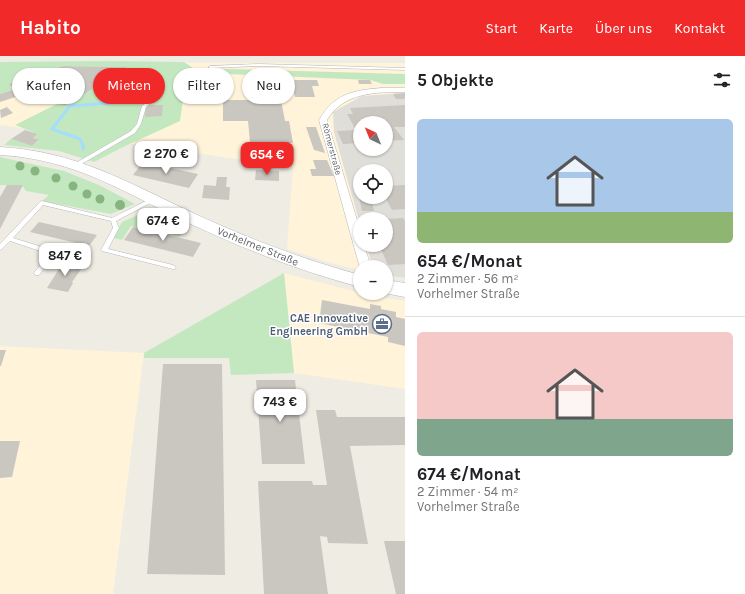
<!DOCTYPE html>
<html lang="de">
<head>
<meta charset="utf-8">
<style>
  :root { --surface:#fff; --page:#f6f6f6; --text:#202124; --muted:#757577; --line:#e0e0e0; --accent:#f12929 }
  body { margin:0; font-family:Karla,sans-serif; background:var(--page); color:var(--text); height:100vh; display:flex; flex-direction:column; font-size:15px; white-space:nowrap }
  * { box-sizing:border-box; margin:0 }
  p { font-size:13px; color:var(--muted) }
  .icon { flex:none; width:22px; height:22px; fill:none; stroke:currentColor; stroke-width:2; stroke-linecap:round; stroke-linejoin:round }
  .map { position:relative; flex:1; overflow:hidden }
  .drawer { display:flex; flex-direction:column; background:var(--surface); width:340px }
  .drawer>* { flex:none }
  .top-card { position:absolute; left:12px; top:12px; width:333px; height:36px; display:flex; gap:8px }
  .needle { width:26px; rotate:317deg }
  .controls { position:absolute; left:353px; top:60px; display:grid; gap:8px }
  .controls a { display:grid; place-items:center; width:40px; height:40px; border-radius:50%; background:var(--surface); box-shadow:0 1px 3px #0004; font-size:20px }
  .price { position:absolute; translate:-50% -34px; padding:0 9px; border-radius:8px; background:#fff; color:#222; font-size:13px; line-height:26px; filter:drop-shadow(0 1px 2px #0008) }
  .price::after { content:''; position:absolute; left:50%; top:24px; width:12px; height:9px; margin-left:-6px; background:inherit; clip-path:polygon(0 0,100% 0,50% 100%) }
  .price.active { background:var(--accent); color:#fff }
  ul { padding:0; list-style:none }
  li { display:grid; align-content:center; gap:8px; height:212px; padding:0 12px }
  li+li { border-top:1px solid var(--line) }
  li span { display:grid; place-items:center; height:124px; border-radius:6px; color:#555 }
  li>.icon { margin-inline-start:auto }
  span .icon { width:72px; height:72px; fill:#fffc; stroke-width:1 }
  li b { font-size:17px }
  h2 { display:flex; justify-content:space-between; align-items:center; height:48px; padding:0 12px; font-size:17px }
  .chip { padding:0 14px; border-radius:18px; background:var(--surface); box-shadow:0 1px 3px #0004; font-size:14px; line-height:36px }
  .chip.active { background:var(--accent); color:#fff }
  header { display:flex; align-items:center; gap:24px; box-sizing:border-box; height:56px; padding:0 20px; background:var(--accent); color:#fff }
  header strong { font-size:19px }
  nav { display:flex; gap:22px; margin-inline-start:auto; font-size:14px }
  main { display:flex; flex:1; min-height:0 }
  .map>svg:first-child { display:block }
</style>
</head>
<body>
<header>
<strong>Habito</strong>
<nav><a>Start</a><a>Karte</a><a>Über uns</a><a>Kontakt</a></nav>
</header>
<main>
<div class="map">
<svg width="405" height="538" viewBox="0 0 405 538">
  <rect width="100%" height="100%" fill="#efece4"/>
  <g fill="#fff3d9" fill-rule="evenodd">
    <path d="M0,6l405,1v215l-19,-3v-8h-26v3l-26,-6 -47,-15 6,-82 -293,-42zM360,67h26v26h-26zM360,115h26v26h-26zM360,163h26v26h-26z"/>
    <polygon points="284,217 373,240 405,245 405,333 294,317"/>
    <polygon points="0,290 144,297 113,538 0,538"/>
  </g>
  <path fill="#e0ded9" fill-rule="evenodd" d="M405,37v185l-19,-3v-8h-13l-7,-22h20v-26h-26v5l-26,-92 -1,-20 29,-16zM360,67h26v26h-26zM360,115h26v26h-26z"/>
  <g fill="#c3e8c0">
    <polygon points="108,5 184,6 193,12 405,18 405,28 383,28 370,24 182,16 184,37 180,65 123,91 94,106 59,95 4,89 11,83 32,90 39,85 33,82 38,78 15,69 57,48 65,50 126,11 63,10 8,28 13,33 0,38 0,6"/>
    <polygon points="0,101 64,115 99,129 135,148 111,158 42,145 49,139 26,135 22,129 0,129"/>
    <polygon points="147,155 157,160 147,174 131,170 122,184 113,182 122,166"/>
    <polygon points="160,162 185,174 179,181 152,175"/>
    <polygon points="284,217 294,317 231,319 229,302 144,302 144,297"/>
  </g>
  <g fill="none" stroke-linecap="round" stroke-linejoin="round">
    <polyline stroke="#a4deff" stroke-width="3" points="83,90 80,83 52,73 70,50 110,47 119,34 142,17"/>
    <polyline stroke="#a4deff" stroke-width="3.5" points="83,89 83,93"/>
  </g>
  <g fill="#cac7c1">
    <polygon points="63,10 127,11 65,50 57,48 62,37 59,37 61,32 64,31 58,27 0,46 0,38 14,33 8,28"/>
    <polygon points="291,24 317,24 319,30 312,30 315,41 295,41"/>
    <polygon points="358,24 370,24 372,28 359,28"/>
    <polygon points="142,28 163,30 159,38 137,36"/>
    <polygon points="405,37 405,42 403,43 396,43 393,38"/>
    <polygon points="223,44 281,44 285,65 289,65 293,87 250,86 248,65 223,65"/>
    <polygon points="146,49 163,49 162,60 145,61"/>
    <polygon points="405,49 405,71 394,71 404,84 386,85 386,67 360,67 360,87 343,88 337,75 356,74 347,58 353,58 350,52"/>
    <polygon points="7,51 13,57 1,62 0,54"/>
    <polygon points="306,71 316,71 325,97 314,94"/>
    <polygon points="25,74 38,78 33,82 39,84 32,90 11,83"/>
    <polygon points="313,104 327,104 334,120 312,120 310,113 316,113"/>
    <polygon points="143,106 198,118 189,132 133,119"/>
    <polygon points="256,114 279,115 279,125 255,124"/>
    <polygon points="217,121 227,121 226,131 230,131 229,144 202,142 204,129 216,130"/>
    <polygon points="7,129 23,129 0,173 0,141"/>
    <polygon points="405,129 405,153 392,154 385,141 386,141 386,130"/>
    <polygon points="359,141 371,141 374,155 362,155"/>
    <polygon points="403,162 405,165 405,208 388,209 379,189 386,189 386,163"/>
    <polygon points="39,166 97,179 89,190 30,176"/>
    <polygon points="133,171 147,174 201,187 193,201 124,184"/>
    <polygon points="64,205 84,209 72,226 73,227 68,236 47,232"/>
    <polygon points="322,244 370,253 370,248 381,250 381,253 396,256 396,261 405,263 405,290 388,286 388,281 319,267"/>
    <polygon points="0,294 6,294 1,310 0,310"/>
    <polygon points="163,308 222,308 225,519 147,518"/>
    <polygon points="256,324 295,324 305,408 262,408"/>
    <polygon points="316,354 335,354 337,361 405,361 405,389 350,390 368,488 328,487 327,481 320,480 328,538 264,538 258,425 312,425 313,429 327,429"/>
    <polygon points="0,385 20,385 12,421 0,422"/>
    <polygon points="384,485 405,485 405,538 396,538"/>
  </g>
  <g fill="none" stroke-linecap="round" stroke-linejoin="round">
    <g stroke="#b5b8bc" stroke-width="1">
      <g id="lane">
        <polygon points="259,8 405,12 405,14 259,10 210,12 208,11 210,10"/>
        <polygon points="119,41 152,43 154,44 146,51 141,68 135,77 78,110 74,110 74,108 131,75 137,68 142,50 148,45 121,43 119,42"/>
        <polygon points="152,142 154,143 154,145 116,165 119,172 108,193 173,209 176,211 175,213 173,213 102,195 101,194 113,172 111,165 43,149 13,182 55,195 56,197 55,199 39,219 35,219 34,217 49,198 10,185 2,193 0,194 0,188 40,146 42,145 112,162"/>
      </g>
    </g>
    <g stroke="#b5b8bc" stroke-width="1">
      <path id="street" d="M382,32h23v4c-29,0 -61,0 -78,28l33,110v15h4l7,22h-11v1l-41,-148c15,-26 34,-30 63,-32z"/>
    </g>
    <g stroke="#b6babf" stroke-width="1">
      <g id="secondary">
        <path d="M0,91c75,4 127,35 193,66 54,25 109,46 167,62v12c-57,-15 -111,-36 -165,-61 -67,-31 -118,-67 -195,-71z"/>
        <polygon points="386,224 405,227 405,241 384,237 386,237"/>
      </g>
    </g>
    <use href="#lane" fill="#fff" fill-rule="evenodd"/>
    <use href="#street" fill="#fff" fill-rule="evenodd"/>
    <use href="#secondary" fill="#fff" fill-rule="evenodd"/>
  </g>
  <g fill="#88b482">
    <circle cx="20" cy="110" r="4.5"/>
    <circle cx="35" cy="115" r="4.5"/>
    <circle cx="56" cy="122" r="4.5"/>
    <circle cx="73" cy="130" r="4.5"/>
    <circle cx="87" cy="138" r="4.5"/>
    <circle cx="100" cy="143" r="4.5"/>
    <circle cx="120" cy="149" r="5"/>
  </g>
  <defs>
    <g id="office-ring" transform="scale(1)"><circle r="9.5" fill="#fff" stroke="#5c6f8a" stroke-width="1.5"/><path d="M-6-3h4V-5.5h4V-3h4V5H-6ZM-1-4.5V-3h2v-1.5ZM-6 0V1H6V0Z" fill="#5c6f8a"/></g>
  </defs>
  <g fill-rule="evenodd">
    <use href="#office-ring" x="382" y="268"/>
  </g>
  <g text-anchor="middle" stroke-width="3" stroke-linejoin="round" paint-order="stroke">
    <g font-size="9" fill="#5c6165" stroke="#fff">
      <text transform="translate(332 93) rotate(75)" y="3">Römerstraße</text>
    </g>
    <g font-size="11" fill="#5c6165" stroke="#fff">
      <text transform="translate(258 190) rotate(22)" y="4">Vorhelmer Straße</text>
    </g>
    <g font-size="11" font-weight="bold" fill="#4e5e75" stroke="#fff" text-anchor="end">
      <text x="368" y="266">CAE Innovative<tspan x="368" dy="13">Engineering GmbH</tspan></text>
    </g>
  </g>
</svg>
<div class="controls">
<a><svg class="needle" viewBox="-14 -14 28 28"><path d="M0-13l5 13h-10z" fill="#e53935"/><path d="M0 13l5-13h-10z" fill="#757577"/></svg></a>
<a><svg class="icon" aria-label="locate" viewBox="0 0 24 24"><circle cx="12" cy="12" r="6"/><path d="M12 2v4M12 18v4M2 12h4M18 12h4"/></svg></a>
<a>+</a>
<a>−</a>
</div>
<b class="price" style="left:166px;top:119px">2 270 €</b>
<b class="price active" style="left:267px;top:120px">654 €</b>
<b class="price" style="left:163px;top:186px">674 €</b>
<b class="price" style="left:65px;top:221px">847 €</b>
<b class="price" style="left:280px;top:367px">743 €</b>
<div class="top-card">
<a class="chip">Kaufen</a>
<a class="chip active">Mieten</a>
<a class="chip">Filter</a>
<a class="chip">Neu</a>
</div>
</div>
<section class="drawer">
<h2>5 Objekte<svg class="icon" aria-label="filters" viewBox="0 0 24 24"><path d="M4 7h16M4 17h16"/><circle cx="9" cy="7" r="2"/><circle cx="15" cy="17" r="2"/></svg></h2>
<ul>
<li><span style="background:linear-gradient(#a9c7e8 75%,#8fb573 0)"><svg class="icon" aria-label="home" viewBox="0 0 24 24"><path d="M3 11l9-7 9 7M6 9v11h12V9"/></svg></span><div><b>654 €/Monat</b><p>2 Zimmer · 56 m²</p><p>Vorhelmer Straße</p></div></li>
<li><span style="background:linear-gradient(#f6c9c9 70%,#7fa58c 0)"><svg class="icon" aria-label="home" viewBox="0 0 24 24"><path d="M3 11l9-7 9 7M6 9v11h12V9"/></svg></span><div><b>674 €/Monat</b><p>2 Zimmer · 54 m²</p><p>Vorhelmer Straße</p></div></li>
</ul>
</section>
</main>
</body>
</html>
